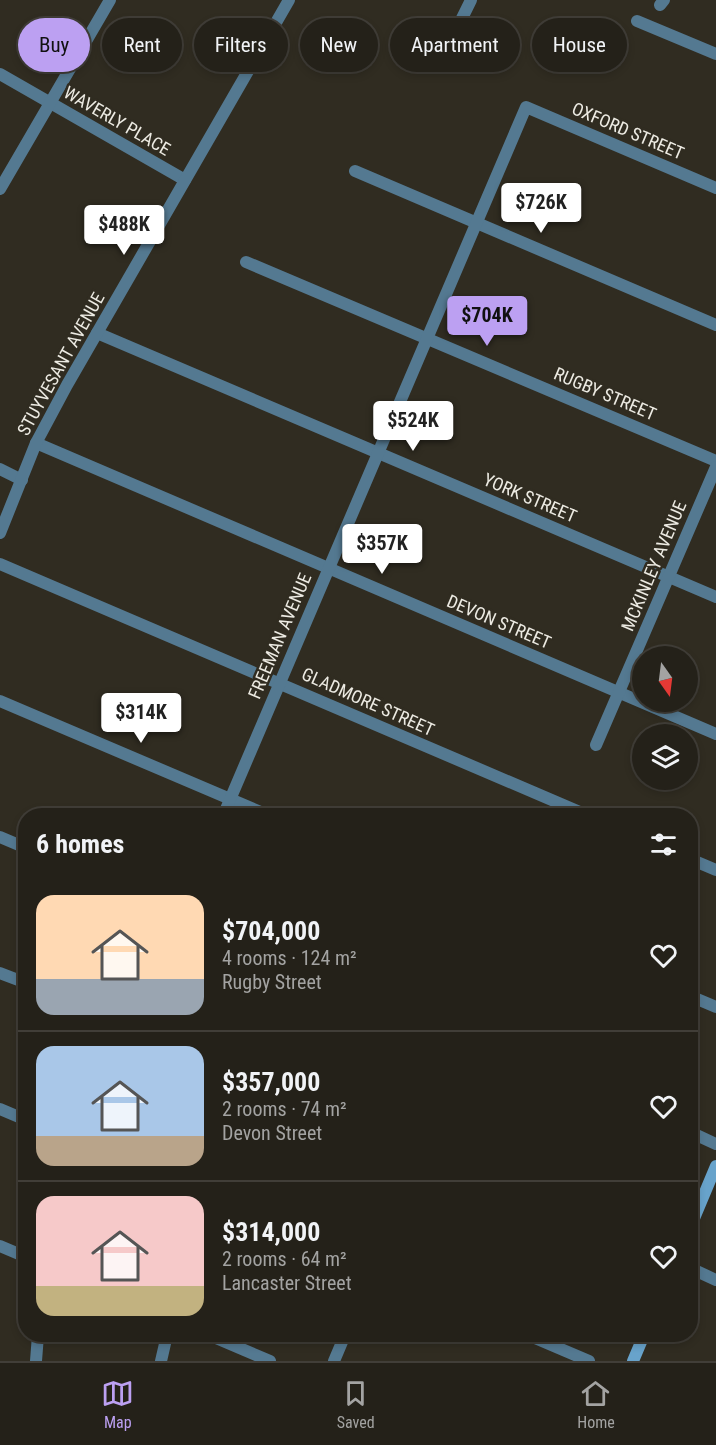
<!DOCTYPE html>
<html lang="en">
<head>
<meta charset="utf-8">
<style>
  :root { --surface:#242119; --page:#302e26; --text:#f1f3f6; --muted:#a3a3a2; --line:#413e38; --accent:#bca0f2 }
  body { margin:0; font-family:"Roboto Condensed",sans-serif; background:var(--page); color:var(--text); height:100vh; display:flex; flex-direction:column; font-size:22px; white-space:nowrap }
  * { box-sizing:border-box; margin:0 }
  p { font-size:20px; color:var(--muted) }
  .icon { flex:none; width:33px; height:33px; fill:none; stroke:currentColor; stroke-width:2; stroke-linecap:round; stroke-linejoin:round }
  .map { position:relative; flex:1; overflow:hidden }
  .drawer { position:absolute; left:18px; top:808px; width:680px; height:534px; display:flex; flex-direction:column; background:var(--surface); border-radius:24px; box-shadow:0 3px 9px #0003,0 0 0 2px var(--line) }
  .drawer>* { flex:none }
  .banner { position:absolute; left:18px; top:18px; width:681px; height:54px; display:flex; gap:12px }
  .needle { width:39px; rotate:166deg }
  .buttons { position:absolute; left:632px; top:646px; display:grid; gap:12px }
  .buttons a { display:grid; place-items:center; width:66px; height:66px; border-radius:50%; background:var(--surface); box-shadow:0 3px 9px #0003,0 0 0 2px var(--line); font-size:30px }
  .price { position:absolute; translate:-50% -51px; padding:0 14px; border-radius:6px; background:#fff; color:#222; font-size:20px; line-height:39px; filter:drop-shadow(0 2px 3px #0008) }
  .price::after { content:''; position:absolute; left:50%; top:36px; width:18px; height:14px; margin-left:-9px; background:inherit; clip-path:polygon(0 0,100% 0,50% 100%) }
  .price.on { background:var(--accent); color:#111 }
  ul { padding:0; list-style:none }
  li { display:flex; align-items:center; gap:18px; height:150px; padding:0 18px }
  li+li { border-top:2px solid var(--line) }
  li span { display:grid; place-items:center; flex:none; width:168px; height:120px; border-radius:18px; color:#555 }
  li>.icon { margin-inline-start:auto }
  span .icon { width:72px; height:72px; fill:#fffc; stroke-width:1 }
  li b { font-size:26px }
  h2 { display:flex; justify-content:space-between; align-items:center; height:72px; padding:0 18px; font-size:26px }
  .chip { padding:0 21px; border-radius:27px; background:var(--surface); box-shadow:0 3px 9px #0003,0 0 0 2px var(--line); font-size:21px; line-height:54px }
  .chip.on { background:var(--accent); color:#111 }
  .tab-bar { display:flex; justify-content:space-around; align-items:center; height:84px; border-top:2px solid var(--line); background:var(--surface); font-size:16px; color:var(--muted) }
  .tab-bar a { display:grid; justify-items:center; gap:3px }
  .tab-bar .on { color:var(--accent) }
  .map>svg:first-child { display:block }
</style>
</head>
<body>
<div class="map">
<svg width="716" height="1361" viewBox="0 0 716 1361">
  <rect width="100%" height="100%" fill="#302c21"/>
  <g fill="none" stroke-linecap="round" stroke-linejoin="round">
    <g stroke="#547991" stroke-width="12">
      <polyline points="660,5 664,0"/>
      <polyline points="637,21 716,54"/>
      <polyline points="439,65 471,0"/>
      <polyline points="0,74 185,180"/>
      <polyline points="355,171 716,325"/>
      <polyline points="0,189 110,0"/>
      <polyline points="246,262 716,461"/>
      <polyline points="97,333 716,597"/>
      <polyline points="36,443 716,734"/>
      <polyline points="0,469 22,480"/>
      <polyline points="0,533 36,443 67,385 289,0"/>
      <polyline points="0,564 589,816"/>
      <polyline points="0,701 270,816"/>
      <polyline points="596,745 716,467"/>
      <polyline points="223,816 526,107 716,188"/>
      <polyline points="0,837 26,848"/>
      <polyline points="690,859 716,870"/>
      <polyline points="0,973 26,983"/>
      <polyline points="690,996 716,1007"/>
      <polyline points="0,1109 26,1120"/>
      <polyline points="690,1132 716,1144"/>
      <polyline points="0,1246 26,1257"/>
      <polyline points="690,1268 716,1280"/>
      <polyline points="209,1335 270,1361"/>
      <polyline points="528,1335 589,1361"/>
      <polyline points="36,1361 38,1335"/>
      <polyline points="161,1361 167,1335"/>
      <polyline points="334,1361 345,1335"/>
    </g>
    <g stroke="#68a3cb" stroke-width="12">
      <polyline points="690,1228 716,1166"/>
      <polyline points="633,1361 644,1335"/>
    </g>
  </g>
  <g text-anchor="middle" stroke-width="5" stroke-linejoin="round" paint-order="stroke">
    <g font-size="18" fill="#edebe3" stroke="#302c21">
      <text transform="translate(117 121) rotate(30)" y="6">WAVERLY PLACE</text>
      <text transform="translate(628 131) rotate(23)" y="6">OXFORD STREET</text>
      <text transform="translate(61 364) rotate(-61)" y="6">STUYVESANT AVENUE</text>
      <text transform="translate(605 394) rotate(23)" y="6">RUGBY STREET</text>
      <text transform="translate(530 498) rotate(23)" y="6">YORK STREET</text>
      <text transform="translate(654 566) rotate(-67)" y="6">MCKINLEY AVENUE</text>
      <text transform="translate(499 622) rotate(23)" y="6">DEVON STREET</text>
      <text transform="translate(280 636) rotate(-67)" y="6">FREEMAN AVENUE</text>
      <text transform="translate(368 702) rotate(24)" y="6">GLADMORE STREET</text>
    </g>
  </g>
</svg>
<div class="buttons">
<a><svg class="needle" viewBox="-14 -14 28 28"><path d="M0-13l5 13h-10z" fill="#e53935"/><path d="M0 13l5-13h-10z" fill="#a3a3a2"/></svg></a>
<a><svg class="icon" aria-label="layers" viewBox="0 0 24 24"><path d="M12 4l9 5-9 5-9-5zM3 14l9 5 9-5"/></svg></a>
</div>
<b class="price" style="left:541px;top:234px">$726K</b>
<b class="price" style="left:124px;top:256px">$488K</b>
<b class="price on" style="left:487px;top:347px">$704K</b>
<b class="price" style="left:413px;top:452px">$524K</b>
<b class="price" style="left:382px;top:575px">$357K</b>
<b class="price" style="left:141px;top:744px">$314K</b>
<div class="banner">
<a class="chip on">Buy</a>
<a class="chip">Rent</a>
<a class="chip">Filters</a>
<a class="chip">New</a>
<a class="chip">Apartment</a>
<a class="chip">House</a>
</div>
<section class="drawer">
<h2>6 homes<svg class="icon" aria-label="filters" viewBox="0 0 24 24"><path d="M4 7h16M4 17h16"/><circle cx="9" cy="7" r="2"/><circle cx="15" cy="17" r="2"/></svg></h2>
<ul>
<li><span style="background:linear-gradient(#ffd9b3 70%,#9aa5b1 0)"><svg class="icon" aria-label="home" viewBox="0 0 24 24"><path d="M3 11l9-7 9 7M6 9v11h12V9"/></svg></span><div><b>$704,000</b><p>4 rooms · 124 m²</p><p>Rugby Street</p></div><svg class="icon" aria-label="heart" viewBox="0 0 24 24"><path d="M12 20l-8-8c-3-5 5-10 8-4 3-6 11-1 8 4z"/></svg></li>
<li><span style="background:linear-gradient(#a9c7e8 75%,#b9a48a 0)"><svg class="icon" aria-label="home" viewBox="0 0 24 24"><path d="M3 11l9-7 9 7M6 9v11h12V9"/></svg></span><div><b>$357,000</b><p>2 rooms · 74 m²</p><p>Devon Street</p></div><svg class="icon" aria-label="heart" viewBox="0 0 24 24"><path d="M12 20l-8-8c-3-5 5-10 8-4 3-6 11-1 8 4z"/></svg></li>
<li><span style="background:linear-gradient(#f6c9c9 75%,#c2b280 0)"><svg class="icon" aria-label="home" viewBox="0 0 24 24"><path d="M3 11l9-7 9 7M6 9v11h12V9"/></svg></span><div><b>$314,000</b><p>2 rooms · 64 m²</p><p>Lancaster Street</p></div><svg class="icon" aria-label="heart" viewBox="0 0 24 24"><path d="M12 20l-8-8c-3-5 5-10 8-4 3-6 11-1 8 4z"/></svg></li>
</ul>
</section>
</div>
<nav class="tab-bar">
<a class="on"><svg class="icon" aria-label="map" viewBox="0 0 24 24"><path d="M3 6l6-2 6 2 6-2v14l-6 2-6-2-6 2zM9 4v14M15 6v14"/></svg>Map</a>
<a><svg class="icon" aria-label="saved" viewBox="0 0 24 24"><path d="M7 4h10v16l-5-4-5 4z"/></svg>Saved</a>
<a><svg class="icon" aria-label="home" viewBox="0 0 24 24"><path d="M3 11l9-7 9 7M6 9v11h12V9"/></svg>Home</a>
</nav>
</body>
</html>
